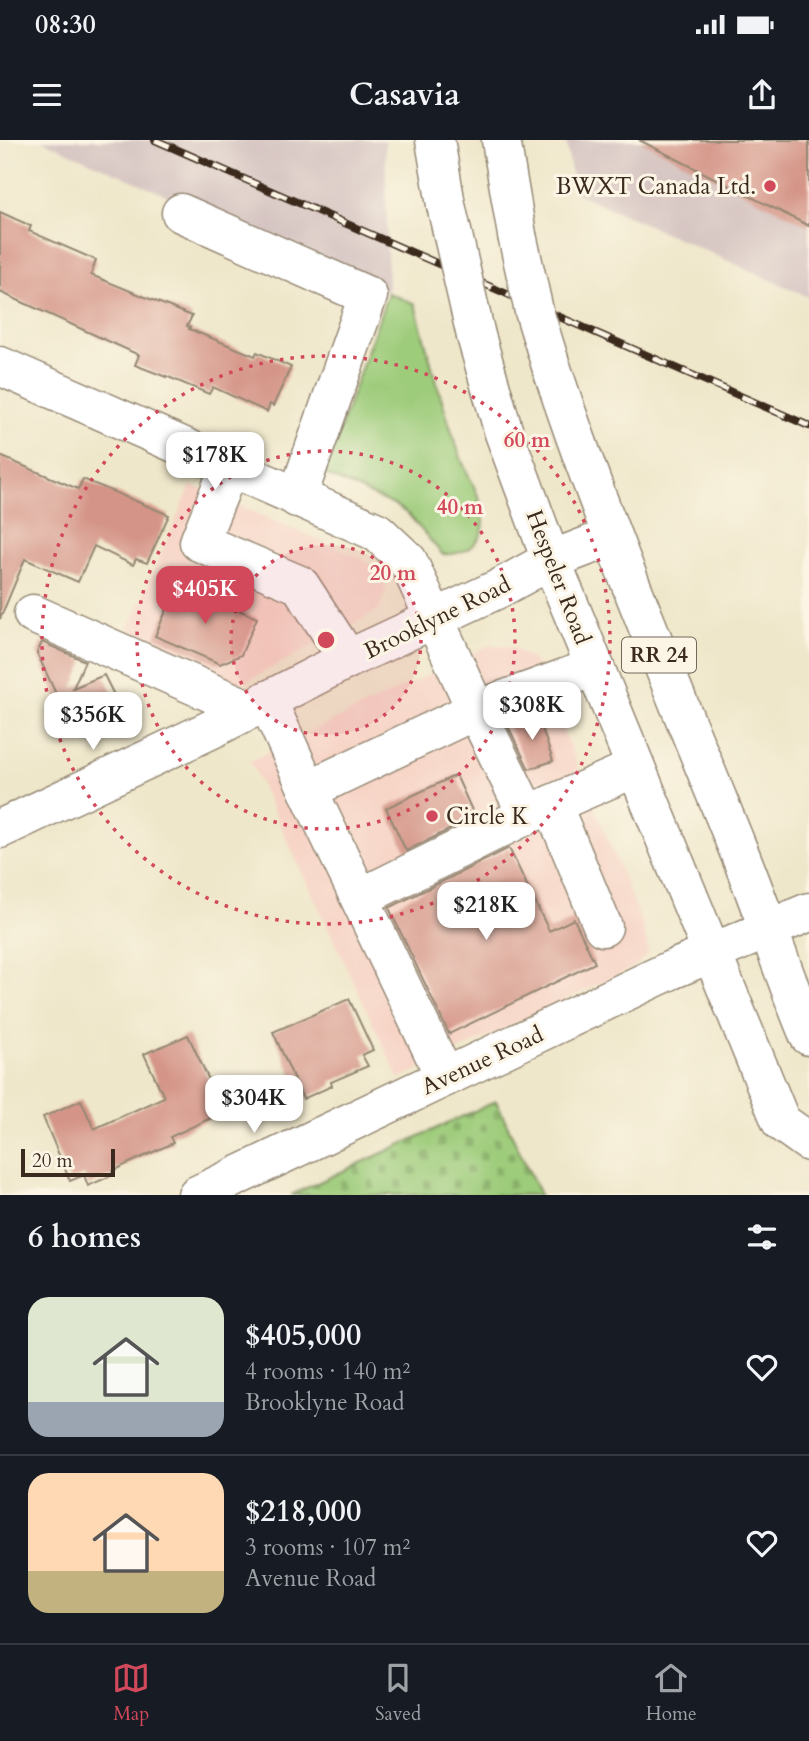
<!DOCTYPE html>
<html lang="en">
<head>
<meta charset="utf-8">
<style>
  :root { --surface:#171b24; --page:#20242c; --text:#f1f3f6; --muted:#9ea1a6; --line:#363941; --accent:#d1495b }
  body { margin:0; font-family:Cardo,serif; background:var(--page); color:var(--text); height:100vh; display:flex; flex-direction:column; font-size:26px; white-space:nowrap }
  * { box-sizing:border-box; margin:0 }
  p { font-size:23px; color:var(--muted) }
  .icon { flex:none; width:38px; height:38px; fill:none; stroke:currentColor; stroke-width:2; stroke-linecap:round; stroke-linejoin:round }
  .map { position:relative; height:1055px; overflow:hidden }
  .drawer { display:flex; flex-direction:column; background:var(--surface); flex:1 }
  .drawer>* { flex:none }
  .scale { position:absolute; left:21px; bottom:18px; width:94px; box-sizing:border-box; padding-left:7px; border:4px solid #3b2a1e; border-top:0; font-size:19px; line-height:24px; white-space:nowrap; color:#3b2a1e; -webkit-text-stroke:5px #fcf5e5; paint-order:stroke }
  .price { position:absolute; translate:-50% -60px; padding:0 16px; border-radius:14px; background:#fff; color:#222; font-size:23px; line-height:46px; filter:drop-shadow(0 2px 4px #0008) }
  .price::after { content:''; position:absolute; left:50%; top:42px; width:21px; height:16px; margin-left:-10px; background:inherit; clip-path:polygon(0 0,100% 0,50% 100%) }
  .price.selected { background:var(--accent); color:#fff }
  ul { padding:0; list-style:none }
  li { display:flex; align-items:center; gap:21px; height:175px; padding:0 28px }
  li+li { border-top:2px solid var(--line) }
  li span { display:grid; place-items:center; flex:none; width:196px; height:140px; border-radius:21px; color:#555 }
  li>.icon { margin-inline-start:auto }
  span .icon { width:84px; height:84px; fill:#fffc; stroke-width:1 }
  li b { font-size:30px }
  h2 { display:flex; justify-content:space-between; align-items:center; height:84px; padding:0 28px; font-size:30px }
  .status { display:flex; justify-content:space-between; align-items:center; height:49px; padding:0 35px; background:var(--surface); direction:ltr }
  .status svg { height:19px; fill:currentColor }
  header { display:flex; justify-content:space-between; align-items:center; height:91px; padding:0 28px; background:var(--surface); font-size:32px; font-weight:600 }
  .tabs { display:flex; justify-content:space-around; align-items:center; height:98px; border-top:2px solid var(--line); background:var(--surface); font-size:19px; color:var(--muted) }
  .tabs a { display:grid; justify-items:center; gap:4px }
  .tabs .selected { color:var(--accent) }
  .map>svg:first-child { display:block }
</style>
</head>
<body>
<div class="status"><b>08:30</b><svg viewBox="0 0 49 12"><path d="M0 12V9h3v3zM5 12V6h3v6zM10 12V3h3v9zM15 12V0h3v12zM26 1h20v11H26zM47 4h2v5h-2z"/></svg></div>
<header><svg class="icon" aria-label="menu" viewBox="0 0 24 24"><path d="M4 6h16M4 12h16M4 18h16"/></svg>Casavia<svg class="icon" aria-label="share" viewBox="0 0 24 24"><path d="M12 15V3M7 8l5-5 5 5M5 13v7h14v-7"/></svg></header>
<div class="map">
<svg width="809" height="1055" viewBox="0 0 809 1055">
  <defs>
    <pattern id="cemetery-stones" width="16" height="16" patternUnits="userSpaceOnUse" patternTransform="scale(1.75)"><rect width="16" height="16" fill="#9dcc7a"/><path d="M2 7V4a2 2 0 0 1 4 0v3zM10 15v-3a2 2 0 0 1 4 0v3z" fill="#88af69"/></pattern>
  </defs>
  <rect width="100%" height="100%" fill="#fcf5e5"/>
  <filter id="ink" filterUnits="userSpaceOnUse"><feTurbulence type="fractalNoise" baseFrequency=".0143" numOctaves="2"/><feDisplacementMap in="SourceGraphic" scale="14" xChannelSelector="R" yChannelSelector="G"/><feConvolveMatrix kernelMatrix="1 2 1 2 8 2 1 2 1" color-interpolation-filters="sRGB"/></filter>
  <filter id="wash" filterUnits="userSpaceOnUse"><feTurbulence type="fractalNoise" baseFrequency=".00686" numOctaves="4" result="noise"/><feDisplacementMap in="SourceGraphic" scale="28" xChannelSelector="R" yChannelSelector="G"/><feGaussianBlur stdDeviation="1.57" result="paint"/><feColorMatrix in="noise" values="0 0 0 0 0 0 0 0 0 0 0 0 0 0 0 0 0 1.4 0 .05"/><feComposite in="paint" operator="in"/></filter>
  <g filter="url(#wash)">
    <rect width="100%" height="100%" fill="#efe7ca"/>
    <g fill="#f6d2c4">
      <polygon points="191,345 361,418 378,431 384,440 386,450 379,470 232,549 122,504"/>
      <polygon points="490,505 513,507 535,522 642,783 649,813 634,827 399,939 250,621"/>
    </g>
    <g fill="#d1bfbe">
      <polygon points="41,0 385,0 388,153"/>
      <polygon points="566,0 809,0 809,157 574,52"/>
    </g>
    <path fill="#9dcc7a" stroke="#6c7b4c" stroke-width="2" d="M388,153l27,11c13,50 27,100 44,149 6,19 24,46 25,65 1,26 -21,38 -42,36l-33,-39 -13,-9 -72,-32z"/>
    <polygon fill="url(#cemetery-stones)" stroke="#6c7b4c" stroke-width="2" points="496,961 540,1055 291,1055"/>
    <g id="blocks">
      <g fill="#d49487">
        <polygon points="639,0 809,0 809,86"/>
        <polygon points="0,72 31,86 29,91 96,120 91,135 192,176 187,186 190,187 189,189 255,216 257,212 291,227 273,266 270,264 267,272 213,247 209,254 166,236 166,237 135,225 139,215 0,152"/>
        <polygon points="0,316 78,349 83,339 169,375 147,423 136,419 133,425 94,406 78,442 25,419 0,479"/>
        <polygon points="178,444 257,478 241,515 220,524 155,496"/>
        <polygon points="42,502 85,521 73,548 104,535 118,563 70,584 37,513"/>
        <polygon points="538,576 553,621 529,629 508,586"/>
        <polygon points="456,635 475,677 406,711 386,668"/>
        <polygon points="509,708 549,791 574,779 595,823 449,894 389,768"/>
        <polygon points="349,859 373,910 362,915 368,926 331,942 332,946 303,959 273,892"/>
        <polygon points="188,895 224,972 170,997 173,1003 112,1031 113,1035 88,1046 84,1035 70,1041 43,977 81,960 94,989 164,957 144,914"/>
      </g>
    </g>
  </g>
  <g filter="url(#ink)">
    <use href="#blocks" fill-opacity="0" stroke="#958874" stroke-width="2"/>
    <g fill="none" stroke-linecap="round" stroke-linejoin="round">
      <g stroke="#958874" stroke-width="41">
        <g id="minor">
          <polyline points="181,73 368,156 297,358"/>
          <polyline points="0,226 377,392 408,421 476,570 595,527"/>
          <polyline points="230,326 199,402 300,445 348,519"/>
          <polyline points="33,474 250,570"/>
          <polyline points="267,560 308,650"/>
          <polyline points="552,664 603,787"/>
          <polyline points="0,689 212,589 348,519 498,449 551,420 611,397"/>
          <polyline points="360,758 527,675 635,628"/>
          <polyline points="445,937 308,650 476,570 527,675"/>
          <polyline points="197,1055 671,830 809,772"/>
        </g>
      </g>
      <g stroke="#958874" stroke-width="41">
        <g id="major">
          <polyline points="435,0 446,65"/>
          <polyline points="501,0 517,95"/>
          <polyline points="476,196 504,293 551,420 781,982 809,1002"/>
          <path d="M551,226c54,164 122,322 186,481 26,63 46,127 72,189"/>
        </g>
      </g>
      <use href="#minor" stroke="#fff" stroke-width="38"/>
      <use href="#major" stroke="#fff" stroke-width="38"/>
      <g stroke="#3b2a1e" stroke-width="8">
        <polyline id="rail" points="155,0 809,286"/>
      </g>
      <use href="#rail" stroke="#fcf5e5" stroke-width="5" stroke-dasharray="16" stroke-linecap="butt"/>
      <g stroke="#958874" stroke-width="41" stroke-linecap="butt">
        <g id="major-bridge">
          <polyline points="446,65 476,196"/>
          <polyline points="517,95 534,171 551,226"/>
        </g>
      </g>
      <use href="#major-bridge" stroke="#fff" stroke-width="38"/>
    </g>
  </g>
  <circle cx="326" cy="500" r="95" fill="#d1495b" fill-opacity=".12"/>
  <g fill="none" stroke="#d1495b" stroke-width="3.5" stroke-dasharray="3.5 7">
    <circle cx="326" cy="500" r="95"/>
    <circle cx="326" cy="500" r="189"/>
    <circle cx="326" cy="500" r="284"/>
  </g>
  <g fill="#d1495b" stroke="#fcf5e5" stroke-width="2.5">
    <circle cx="770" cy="46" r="7"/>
    <circle cx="432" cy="676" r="7"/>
  </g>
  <g text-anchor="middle" stroke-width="6" stroke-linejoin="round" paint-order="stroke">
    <rect fill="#fcf5e5" stroke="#75675a" stroke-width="2" x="622" y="497.5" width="74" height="35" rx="5"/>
    <g font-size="21" font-weight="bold" fill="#3b2a1e">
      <text x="659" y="522">RR 24</text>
    </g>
    <g font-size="23" fill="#3b2a1e" stroke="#fcf5e5" text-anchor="end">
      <text x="756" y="54">BWXT Canada Ltd.</text>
      <text x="446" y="684" text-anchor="start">Circle K</text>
    </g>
    <g font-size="23" fill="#3b2a1e" stroke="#fcf5e5">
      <text transform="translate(559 437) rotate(69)" y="8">Hespeler Road</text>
      <text transform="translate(437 477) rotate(-26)" y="8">Brooklyne Road</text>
      <text transform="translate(482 920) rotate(-25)" y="8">Avenue Road</text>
    </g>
  </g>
  <circle cx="326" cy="500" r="10" fill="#d1495b" stroke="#fcf5e5" stroke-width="3.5"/>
  <g font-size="21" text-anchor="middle" font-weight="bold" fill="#d1495b" stroke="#fcf5e5" stroke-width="6" stroke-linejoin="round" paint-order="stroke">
    <text x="527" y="307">60 m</text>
    <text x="460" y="374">40 m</text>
    <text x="393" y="440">20 m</text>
  </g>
</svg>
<div class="scale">20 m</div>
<b class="price" style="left:215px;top:352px">$178K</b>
<b class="price selected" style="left:205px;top:486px">$405K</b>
<b class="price" style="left:532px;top:602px">$308K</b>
<b class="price" style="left:93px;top:612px">$356K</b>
<b class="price" style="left:486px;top:802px">$218K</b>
<b class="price" style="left:254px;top:995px">$304K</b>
</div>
<section class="drawer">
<h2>6 homes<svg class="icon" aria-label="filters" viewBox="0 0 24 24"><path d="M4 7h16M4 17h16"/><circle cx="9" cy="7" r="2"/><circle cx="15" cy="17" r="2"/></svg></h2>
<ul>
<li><span style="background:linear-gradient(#dfe7d0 75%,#9aa5b1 0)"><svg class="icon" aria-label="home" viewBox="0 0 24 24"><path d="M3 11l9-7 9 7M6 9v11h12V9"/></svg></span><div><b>$405,000</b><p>4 rooms · 140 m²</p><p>Brooklyne Road</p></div><svg class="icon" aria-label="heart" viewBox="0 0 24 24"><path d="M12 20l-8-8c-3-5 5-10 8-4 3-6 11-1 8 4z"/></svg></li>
<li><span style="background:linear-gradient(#ffd9b3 70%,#c2b280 0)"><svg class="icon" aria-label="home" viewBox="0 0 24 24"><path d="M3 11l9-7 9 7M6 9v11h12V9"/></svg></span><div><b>$218,000</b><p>3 rooms · 107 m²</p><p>Avenue Road</p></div><svg class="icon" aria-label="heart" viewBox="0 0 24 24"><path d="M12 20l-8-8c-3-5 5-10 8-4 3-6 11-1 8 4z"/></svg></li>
</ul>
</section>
<nav class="tabs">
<a class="selected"><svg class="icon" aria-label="map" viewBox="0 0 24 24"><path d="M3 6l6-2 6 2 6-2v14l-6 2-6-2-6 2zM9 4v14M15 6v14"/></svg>Map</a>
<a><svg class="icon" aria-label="saved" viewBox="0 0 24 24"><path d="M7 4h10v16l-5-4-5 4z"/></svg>Saved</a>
<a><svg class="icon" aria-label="home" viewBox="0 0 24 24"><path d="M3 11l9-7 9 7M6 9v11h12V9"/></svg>Home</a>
</nav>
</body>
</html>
